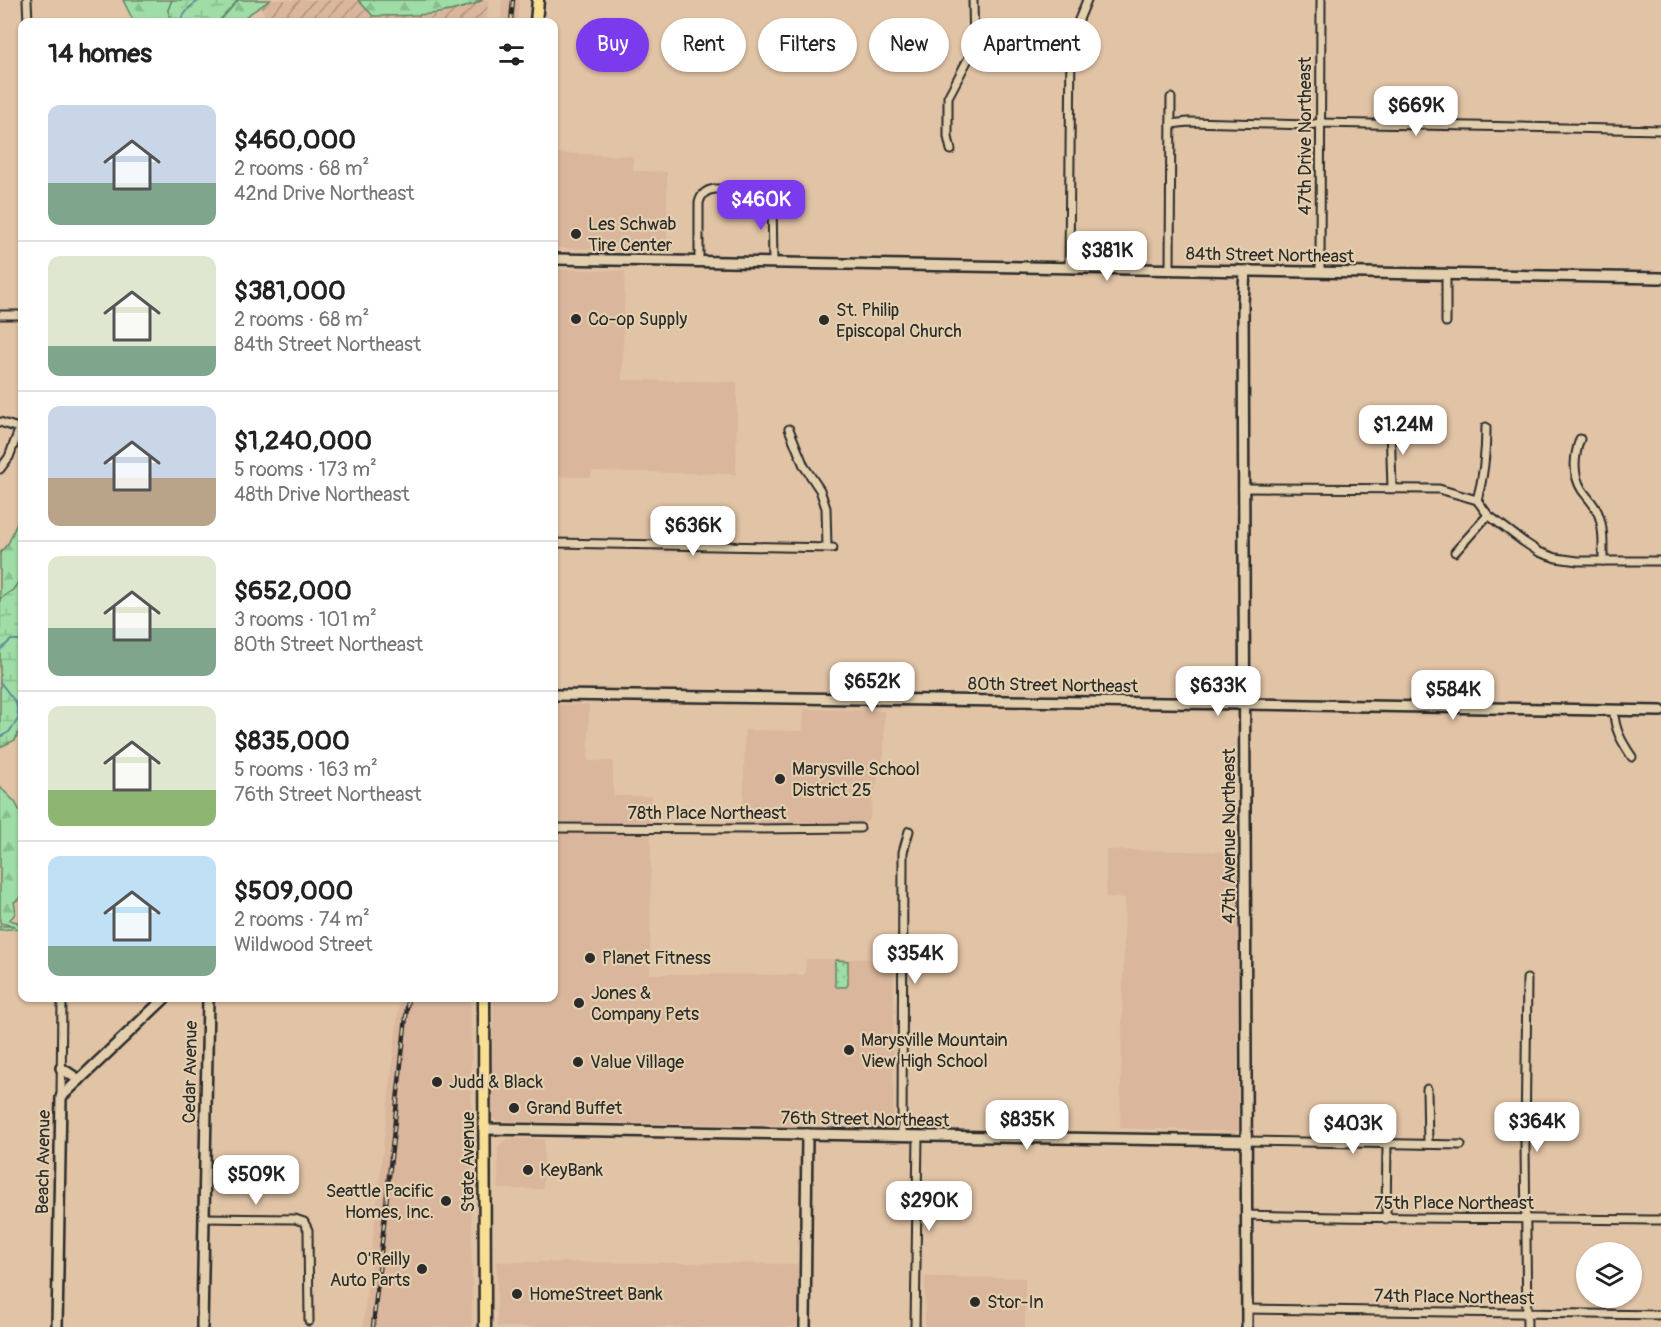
<!DOCTYPE html>
<html lang="en">
<head>
<meta charset="utf-8">
<style>
  :root { --surface:#fff; --page:#f2f2f2; --text:#222; --muted:#767676; --line:#e0e0e0; --accent:#7c3aed }
  body { margin:0; font-family:Pangolin,sans-serif; background:var(--page); color:var(--text); height:100vh; display:flex; flex-direction:column; font-size:22px; white-space:nowrap }
  * { box-sizing:border-box; margin:0 }
  p { font-size:20px; color:var(--muted) }
  .icon { flex:none; width:33px; height:33px; fill:none; stroke:currentColor; stroke-width:2; stroke-linecap:round; stroke-linejoin:round }
  .map { position:relative; flex:1; overflow:hidden }
  .drawer { position:absolute; left:18px; top:18px; width:540px; height:984px; display:flex; flex-direction:column; background:var(--surface); border-radius:12px; box-shadow:0 2px 4px #0004 }
  .drawer>* { flex:none }
  .hud { position:absolute; left:576px; top:18px; width:570px; height:54px; display:flex; gap:12px }
  .buttons { position:absolute; left:1576px; top:1242px; display:grid; gap:12px }
  .buttons a { display:grid; place-items:center; width:66px; height:66px; border-radius:50%; background:var(--surface); box-shadow:0 2px 4px #0004; font-size:30px }
  .price { position:absolute; translate:-50% -51px; padding:0 14px; border-radius:12px; background:#fff; color:#222; font-size:20px; line-height:39px; filter:drop-shadow(0 2px 3px #0008) }
  .price::after { content:''; position:absolute; left:50%; top:36px; width:18px; height:14px; margin-left:-9px; background:inherit; clip-path:polygon(0 0,100% 0,50% 100%) }
  .price.selected { background:var(--accent); color:#fff }
  ul { padding:0; list-style:none }
  li { display:flex; align-items:center; gap:18px; height:150px; padding:0 30px }
  li+li { border-top:2px solid var(--line) }
  li span { display:grid; place-items:center; flex:none; width:168px; height:120px; border-radius:12px; color:#555 }
  li>.icon { margin-inline-start:auto }
  span .icon { width:72px; height:72px; fill:#fffc; stroke-width:1 }
  li b { font-size:26px }
  h2 { display:flex; justify-content:space-between; align-items:center; height:72px; padding:0 30px; font-size:26px }
  .chip { padding:0 21px; border-radius:27px; background:var(--surface); box-shadow:0 2px 4px #0004; font-size:21px; line-height:54px }
  .chip.selected { background:var(--accent); color:#fff }
  .map>svg:first-child { display:block }
</style>
</head>
<body>
<div class="map">
<svg width="1661" height="1327" viewBox="0 0 1661 1327">
  <defs>
    <pattern id="industrial-furrows" width="10" height="10" patternUnits="userSpaceOnUse" patternTransform="scale(1.5)"><rect width="10" height="10" fill="#d9b69c"/><path d="M-1 1l2-2M0 10L10 0M9 11l2-2" fill="none" stroke="#b0947f"/></pattern>
    <pattern id="grass-dots" width="8" height="8" patternUnits="userSpaceOnUse" patternTransform="scale(1.5)"><rect width="8" height="8" fill="#9edda5"/><path d="M2 2h.1M6 6h.1" fill="none" stroke="#88be8e" stroke-width="1.8" stroke-linecap="round"/></pattern>
    <pattern id="forest-firs" width="22" height="20" patternUnits="userSpaceOnUse" patternTransform="scale(1.5)"><rect width="22" height="20" fill="#9edda5"/><path d="M5 1l3.5 6h-7zM16 11l3.5 6h-7z" fill="#88be8e"/></pattern>
    <pattern id="wetland-marsh" width="20" height="14" patternUnits="userSpaceOnUse" patternTransform="scale(1.5)"><rect width="20" height="14" fill="#9edda5"/><path d="M1 5h8M5 5V1M11 12h8M15 12V8" fill="none" stroke="#88be8e"/></pattern>
  </defs>
  <rect width="100%" height="100%" fill="#e1c3a5"/>
  <filter id="ink" filterUnits="userSpaceOnUse"><feTurbulence type="fractalNoise" baseFrequency=".0167" numOctaves="2"/><feDisplacementMap in="SourceGraphic" scale="12" xChannelSelector="R" yChannelSelector="G"/><feConvolveMatrix kernelMatrix="1 2 1 2 8 2 1 2 1" color-interpolation-filters="sRGB"/></filter>
  <g filter="url(#ink)">
    <g fill="#d9b69c">
      <polygon points="502,0 519,0 517,22 501,22"/>
      <polygon points="554,153 633,156 633,171 667,172 667,250 554,248"/>
      <polygon points="554,269 625,271 622,380 737,382 736,474 592,471 591,477 554,476"/>
      <polygon points="554,704 589,705 588,761 613,761 613,796 651,796 650,974 805,975 806,959 894,959 893,1126 497,1121 491,1116 494,998 554,998"/>
      <polygon points="804,709 884,711 884,754 873,797 870,819 860,826 743,826 745,730 803,731"/>
      <polygon points="1106,850 1237,852 1238,1131 1120,1128 1125,898 1106,897"/>
      <polygon points="400,998 471,998 472,1327 363,1327"/>
      <polygon points="507,1139 544,1139 543,1189 498,1189 498,1147"/>
      <polygon points="497,1262 798,1264 797,1327 497,1327"/>
      <polygon points="925,1277 1025,1278 1025,1327 925,1327"/>
    </g>
    <polygon fill="url(#industrial-furrows)" points="270,0 358,0 373,16 434,14 475,4 483,0 488,0 487,22 267,22 261,5"/>
    <polygon fill="url(#grass-dots)" stroke="#648468" stroke-width="1.5" points="836,960 848,961 848,985 846,987 837,987 835,985 835,961"/>
    <g fill="url(#forest-firs)" stroke="#648468" stroke-width="1.5">
      <polygon points="123,0 172,0 168,10 171,22 134,22"/>
      <polygon points="238,0 270,0 245,17 243,22 219,22"/>
      <path d="M358,0h125c-34,17 -73,15 -110,16z"/>
      <polygon points="22,510 22,577 13,590 0,599 0,553 9,542"/>
      <path d="M0,787l15,15 7,13v16l-4,5 2,5h2v17l-3,2 -1,7 4,6v24l-8,5c2,9 3,12 -5,18l8,2 5,6 -22,2v-4h15l-15,-3z"/>
    </g>
    <g fill="url(#wetland-marsh)" stroke="#648468" stroke-width="1.5">
      <polygon points="172,0 238,0 218,22 171,22 168,10"/>
      <polygon points="22,577 22,725 15,740 0,747 0,599 13,590"/>
    </g>
    <g fill="none" stroke-linecap="round" stroke-linejoin="round">
      <g stroke="#5e8c98" stroke-width="2">
        <polyline points="182,22 181,19 190,7 200,0"/>
        <polyline points="0,650 11,640 22,640"/>
        <polyline points="0,682 16,703 19,718 9,732 0,737"/>
      </g>
      <g stroke="#2b2b2b" stroke-width="11">
        <g id="street">
          <polyline points="27,0 28,22"/>
          <polyline points="1171,124 1188,122 1309,125 1320,123 1661,130"/>
          <polyline points="951,150 948,137 948,97 974,48 973,0"/>
          <path d="M699,261v-58c2,-9 7,-13 16,-14h44l6,2 7,10 1,62"/>
          <polyline points="1069,268 1071,39 1087,0"/>
          <polyline points="1170,269 1171,98"/>
          <polyline points="1320,272 1321,0"/>
          <polyline points="0,315 22,315"/>
          <polyline points="1446,322 1446,274"/>
          <polyline points="0,422 21,429"/>
          <polyline points="1390,424 1392,488"/>
          <polyline points="789,429 804,466 820,490 826,508 827,547"/>
          <path d="M1580,439c-6,17 -8,35 2,51 5,7 13,15 16,23 6,15 5,32 5,48"/>
          <polyline points="0,469 9,457 22,422"/>
          <polyline points="1243,488 1439,489 1477,500 1488,515 1524,542 1539,552 1556,558 1578,561 1661,561"/>
          <path d="M1477,500c7,-24 9,-48 9,-73"/>
          <polyline points="554,543 833,548"/>
          <polyline points="1455,552 1488,515"/>
          <path d="M1614,711c0,18 8,31 18,46"/>
          <polyline points="554,828 749,829 860,828"/>
          <polyline points="1427,1089 1428,1144"/>
          <polyline points="61,1097 62,998"/>
          <polyline points="902,1136 903,852 909,831"/>
          <polyline points="1246,1141 1461,1145"/>
          <path d="M1247,1215c138,4 276,3 414,5"/>
          <polyline points="204,1218 295,1219 304,1222 308,1230 309,1321"/>
          <polyline points="1386,1219 1387,1143"/>
          <polyline points="1247,1309 1661,1315"/>
          <polyline points="915,1327 918,1136"/>
          <polyline points="1527,1327 1525,1146 1527,979"/>
        </g>
      </g>
      <g stroke="#2b2b2b" stroke-width="14">
        <g id="secondary">
          <polyline points="554,259 1661,278"/>
          <polyline points="1245,272 1243,302 1247,1327"/>
          <polyline points="554,695 1245,704 1661,711"/>
          <polyline points="61,1068 79,1080"/>
          <polyline points="485,1129 1246,1141"/>
          <polyline points="57,1327 61,1097 165,998"/>
          <polyline points="202,1327 208,998"/>
          <polyline points="805,1327 807,1134"/>
        </g>
      </g>
      <g stroke="#2b2b2b" stroke-width="15">
        <g id="primary">
          <polyline points="536,22 538,0"/>
          <polyline points="484,998 485,1327"/>
        </g>
      </g>
      <use href="#street" stroke="#e3cfad" stroke-width="7"/>
      <use href="#secondary" stroke="#e3cfad" stroke-width="9"/>
      <use href="#primary" stroke="#f9df96" stroke-width="10"/>
      <g stroke="#2b2b2b" stroke-width="4.5">
        <g id="rail">
          <polyline points="511,22 513,0"/>
          <polyline points="373,1327 408,998"/>
        </g>
      </g>
      <use href="#rail" stroke="#e3cfad" stroke-width="2" stroke-dasharray="7" stroke-linecap="butt"/>
    </g>
  </g>
  <g fill="#2b2b2b" stroke="#e3cfad" stroke-width="2">
    <circle cx="576" cy="234" r="6"/>
    <circle cx="576" cy="319" r="6"/>
    <circle cx="824" cy="320" r="6"/>
    <circle cx="780" cy="779" r="6"/>
    <circle cx="590" cy="958" r="6"/>
    <circle cx="579" cy="1003" r="6"/>
    <circle cx="849" cy="1050" r="6"/>
    <circle cx="578" cy="1062" r="6"/>
    <circle cx="437" cy="1082" r="6"/>
    <circle cx="514" cy="1108" r="6"/>
    <circle cx="528" cy="1170" r="6"/>
    <circle cx="446" cy="1201" r="6"/>
    <circle cx="422" cy="1269" r="6"/>
    <circle cx="517" cy="1294" r="6"/>
    <circle cx="975" cy="1302" r="6"/>
  </g>
  <g text-anchor="middle" stroke-width="4.5" stroke-linejoin="round" paint-order="stroke">
    <g font-size="18" fill="#2b2b2b" stroke="#e3cfad">
      <text transform="translate(1305 136) rotate(-90)" y="6">47th Drive Northeast</text>
      <text transform="translate(1270 255) rotate(1)" y="6">84th Street Northeast</text>
      <text transform="translate(1053 685) rotate(1)" y="6">80th Street Northeast</text>
      <text x="707" y="819">78th Place Northeast</text>
      <text transform="translate(1229 836) rotate(-90)" y="6">47th Avenue Northeast</text>
      <text transform="translate(190 1072) rotate(-89)" y="6">Cedar Avenue</text>
      <text transform="translate(865 1119) rotate(1)" y="6">76th Street Northeast</text>
      <text transform="translate(43 1162) rotate(-89)" y="6">Beach Avenue</text>
      <text transform="translate(468 1162) rotate(-90)" y="6">State Avenue</text>
      <text x="1454" y="1209">75th Place Northeast</text>
      <text transform="translate(1454 1297) rotate(1)" y="6">74th Place Northeast</text>
    </g>
    <g font-size="18" fill="#2b2b2b" stroke="#e3cfad" text-anchor="start">
      <text x="588" y="230">Les Schwab<tspan x="588" dy="21">Tire Center</tspan></text>
      <text x="836" y="316">St. Philip<tspan x="836" dy="21">Episcopal Church</tspan></text>
      <text x="588" y="325">Co-op Supply</text>
      <text x="792" y="775">Marysville School<tspan x="792" dy="21">District 25</tspan></text>
      <text x="602" y="964">Planet Fitness</text>
      <text x="591" y="999">Jones &amp;<tspan x="591" dy="21">Company Pets</tspan></text>
      <text x="861" y="1046">Marysville Mountain<tspan x="861" dy="21">View High School</tspan></text>
      <text x="590" y="1068">Value Village</text>
      <text x="449" y="1088">Judd &amp; Black</text>
      <text x="526" y="1114">Grand Buffet</text>
      <text x="540" y="1176">KeyBank</text>
      <text x="434" y="1197" text-anchor="end">Seattle Pacific<tspan x="434" dy="21">Homes, Inc.</tspan></text>
      <text x="410" y="1265" text-anchor="end">O'Reilly<tspan x="410" dy="21">Auto Parts</tspan></text>
      <text x="529" y="1300">HomeStreet Bank</text>
      <text x="987" y="1308">Stor-In</text>
    </g>
  </g>
</svg>
<div class="buttons">
<a><svg class="icon" aria-label="layers" viewBox="0 0 24 24"><path d="M12 4l9 5-9 5-9-5zM3 14l9 5 9-5"/></svg></a>
</div>
<b class="price" style="left:1416px;top:137px">$669K</b>
<b class="price selected" style="left:761px;top:231px">$460K</b>
<b class="price" style="left:1107px;top:282px">$381K</b>
<b class="price" style="left:1403px;top:456px">$1.24M</b>
<b class="price" style="left:693px;top:557px">$636K</b>
<b class="price" style="left:872px;top:713px">$652K</b>
<b class="price" style="left:1218px;top:717px">$633K</b>
<b class="price" style="left:1453px;top:721px">$584K</b>
<b class="price" style="left:915px;top:985px">$354K</b>
<b class="price" style="left:1027px;top:1151px">$835K</b>
<b class="price" style="left:1537px;top:1153px">$364K</b>
<b class="price" style="left:1353px;top:1155px">$403K</b>
<b class="price" style="left:256px;top:1206px">$509K</b>
<b class="price" style="left:929px;top:1232px">$290K</b>
<div class="hud">
<a class="chip selected">Buy</a>
<a class="chip">Rent</a>
<a class="chip">Filters</a>
<a class="chip">New</a>
<a class="chip">Apartment</a>
</div>
<section class="drawer">
<h2>14 homes<svg class="icon" aria-label="filters" viewBox="0 0 24 24"><path d="M4 7h16M4 17h16"/><circle cx="9" cy="7" r="2"/><circle cx="15" cy="17" r="2"/></svg></h2>
<ul>
<li><span style="background:linear-gradient(#c9d6e8 65%,#7fa58c 0)"><svg class="icon" aria-label="home" viewBox="0 0 24 24"><path d="M3 11l9-7 9 7M6 9v11h12V9"/></svg></span><div><b>$460,000</b><p>2 rooms · 68 m²</p><p>42nd Drive Northeast</p></div></li>
<li><span style="background:linear-gradient(#dfe7d0 75%,#7fa58c 0)"><svg class="icon" aria-label="home" viewBox="0 0 24 24"><path d="M3 11l9-7 9 7M6 9v11h12V9"/></svg></span><div><b>$381,000</b><p>2 rooms · 68 m²</p><p>84th Street Northeast</p></div></li>
<li><span style="background:linear-gradient(#c9d6e8 60%,#b9a48a 0)"><svg class="icon" aria-label="home" viewBox="0 0 24 24"><path d="M3 11l9-7 9 7M6 9v11h12V9"/></svg></span><div><b>$1,240,000</b><p>5 rooms · 173 m²</p><p>48th Drive Northeast</p></div></li>
<li><span style="background:linear-gradient(#dfe7d0 60%,#7fa58c 0)"><svg class="icon" aria-label="home" viewBox="0 0 24 24"><path d="M3 11l9-7 9 7M6 9v11h12V9"/></svg></span><div><b>$652,000</b><p>3 rooms · 101 m²</p><p>80th Street Northeast</p></div></li>
<li><span style="background:linear-gradient(#dfe7d0 70%,#8fb573 0)"><svg class="icon" aria-label="home" viewBox="0 0 24 24"><path d="M3 11l9-7 9 7M6 9v11h12V9"/></svg></span><div><b>$835,000</b><p>5 rooms · 163 m²</p><p>76th Street Northeast</p></div></li>
<li><span style="background:linear-gradient(#bfe0f5 75%,#7fa58c 0)"><svg class="icon" aria-label="home" viewBox="0 0 24 24"><path d="M3 11l9-7 9 7M6 9v11h12V9"/></svg></span><div><b>$509,000</b><p>2 rooms · 74 m²</p><p>Wildwood Street</p></div></li>
</ul>
</section>
</div>
</body>
</html>
